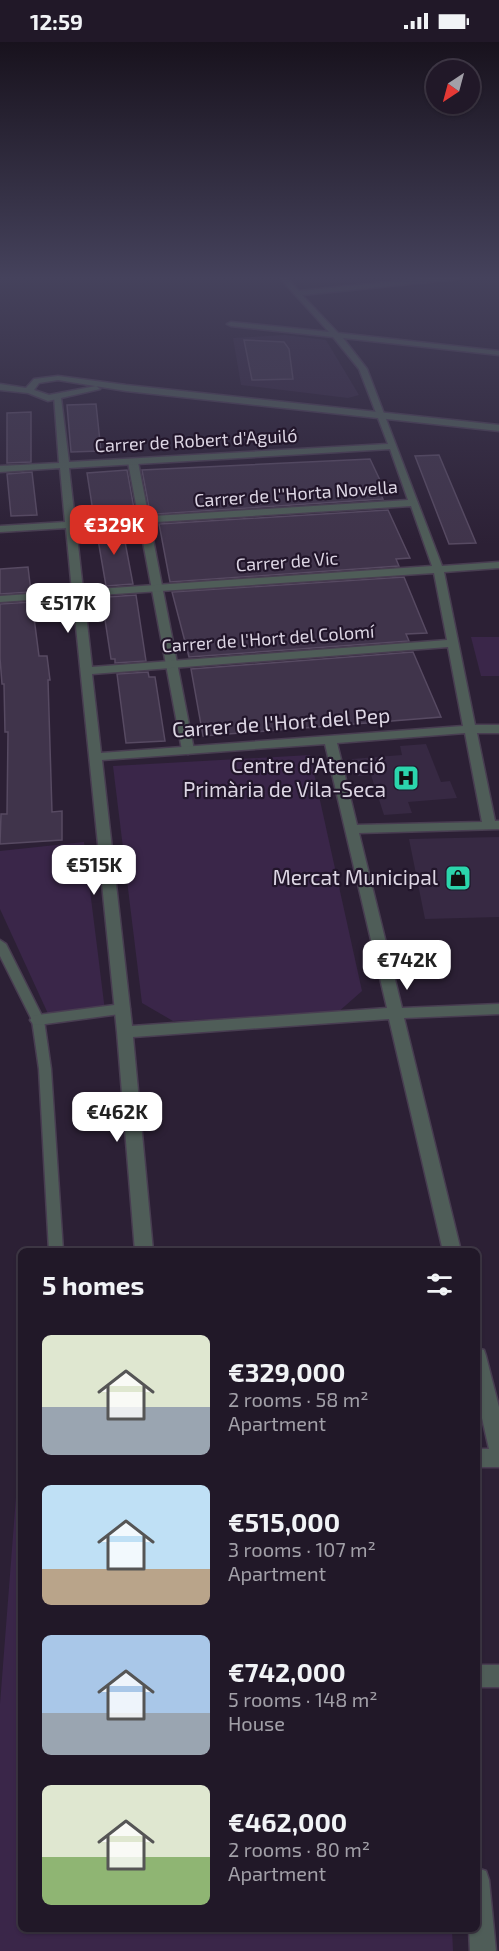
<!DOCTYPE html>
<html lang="en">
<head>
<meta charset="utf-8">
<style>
  :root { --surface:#211828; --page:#292130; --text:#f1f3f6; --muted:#a2a0a8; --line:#3e3745; --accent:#d93025 }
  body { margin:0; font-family:"Exo 2",sans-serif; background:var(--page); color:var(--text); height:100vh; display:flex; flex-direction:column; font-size:22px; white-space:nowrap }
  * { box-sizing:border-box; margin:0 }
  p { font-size:20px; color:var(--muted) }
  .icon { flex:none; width:33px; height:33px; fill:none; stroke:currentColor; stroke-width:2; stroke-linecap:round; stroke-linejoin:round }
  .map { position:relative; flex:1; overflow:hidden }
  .drawer { position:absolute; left:18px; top:1206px; width:462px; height:684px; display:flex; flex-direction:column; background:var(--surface); border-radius:9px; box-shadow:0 2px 4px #0004,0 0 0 2px var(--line) }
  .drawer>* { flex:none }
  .needle { width:39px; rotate:216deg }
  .fabs { position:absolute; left:426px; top:18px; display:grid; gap:12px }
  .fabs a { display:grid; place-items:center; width:54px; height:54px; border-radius:50%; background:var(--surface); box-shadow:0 2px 4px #0004,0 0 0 2px var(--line); font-size:30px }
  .price { position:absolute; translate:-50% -51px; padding:0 14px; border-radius:12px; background:#fff; color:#222; font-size:20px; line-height:39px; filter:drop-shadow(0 2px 3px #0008) }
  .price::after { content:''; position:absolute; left:50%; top:36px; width:18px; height:14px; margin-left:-9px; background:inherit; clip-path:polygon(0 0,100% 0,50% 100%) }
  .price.selected { background:var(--accent); color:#fff }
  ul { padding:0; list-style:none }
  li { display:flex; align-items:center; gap:18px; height:150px; padding:0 24px }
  li span { display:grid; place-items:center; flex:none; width:168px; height:120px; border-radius:9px; color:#555 }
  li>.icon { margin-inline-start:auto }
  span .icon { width:72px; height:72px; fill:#fffc; stroke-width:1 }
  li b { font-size:26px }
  h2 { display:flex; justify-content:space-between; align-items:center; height:72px; padding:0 24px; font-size:26px }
  .status { display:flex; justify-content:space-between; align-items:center; height:42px; padding:0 30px; background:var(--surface); direction:ltr }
  .status svg { height:16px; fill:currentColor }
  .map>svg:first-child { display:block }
</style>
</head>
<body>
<div class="status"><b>12:59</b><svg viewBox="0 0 49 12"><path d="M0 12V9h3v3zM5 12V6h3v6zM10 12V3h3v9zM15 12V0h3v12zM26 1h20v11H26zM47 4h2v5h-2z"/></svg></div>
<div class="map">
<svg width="499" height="1909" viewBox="0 0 499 1909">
  <rect width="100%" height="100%" fill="#2c2035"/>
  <g fill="#372943">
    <polygon points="285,293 326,298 359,353 348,356 241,343 233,296"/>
    <polygon points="426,702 441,740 450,739 457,756 408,760 412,771 384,773 371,733 358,734 352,717 402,713 400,704"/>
    <polygon points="499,795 499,875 425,877 409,797"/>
  </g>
  <g fill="#3a2649">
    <polygon points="471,595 499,595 499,634 481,634"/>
    <polygon points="310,713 362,949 337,971 173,979 142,961 113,724"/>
    <polygon points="84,800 105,969 50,976 0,867 0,809"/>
    <polygon points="17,1442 21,1442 21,1887 452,1887 453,1909 0,1909 0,1662"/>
  </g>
  <g fill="#40344b" stroke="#574a62" stroke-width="1.5">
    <polygon points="244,298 284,300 289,307 293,337 252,338"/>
    <polygon points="96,362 101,409 71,410 67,363"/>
    <polygon points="31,370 31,420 7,421 7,371"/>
    <polygon points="439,413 476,501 449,502 415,414"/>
    <polygon points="370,417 387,453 381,453 383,457 157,472 150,471 142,428"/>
    <polygon points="127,428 135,472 94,476 87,431"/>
    <polygon points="32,430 37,473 11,474 7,432"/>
    <polygon points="388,468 410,516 396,517 399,524 170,540 159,482"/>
    <polygon points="122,484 133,542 106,544 96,486"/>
    <polygon points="28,525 31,550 0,552 0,527"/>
    <polygon points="404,535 427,591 406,592 409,599 189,615 172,550"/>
    <polygon points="136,553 146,619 115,621 115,617 111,617 102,558 108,558 108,555"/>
    <polygon points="32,560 39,614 47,614 50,638 48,638 52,770 62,769 62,798 0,802 1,772 7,772 8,690 5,690 4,642 2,642 0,616 0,562"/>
    <polygon points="413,610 441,675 203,694 191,627"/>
    <polygon points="148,630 149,635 155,635 165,699 126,701 117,632"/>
  </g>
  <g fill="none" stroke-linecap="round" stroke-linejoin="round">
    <g stroke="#483d51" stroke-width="3">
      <polygon id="service" points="0,898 6,902 44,978 51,1027 63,1209 49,1209 39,1027 32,978 0,914"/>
    </g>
    <g stroke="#483d51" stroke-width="3">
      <g id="pedestrian">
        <polygon points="133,417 138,420 194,708 188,712 182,708 128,420"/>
        <polygon points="122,962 127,963 130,967 127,971 38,983 33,982 30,978 33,974 38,973"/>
      </g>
    </g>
    <g stroke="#483d51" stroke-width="3">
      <g id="minor">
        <path d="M279,235h7l13,14 139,-14h23l-3,2 -156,16 36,38 161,18v4l-156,-17 24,31 75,197 57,-4v6l-55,4 31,153h24v8h-22l18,88h4v8l-140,4 43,175 97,-4v10l-95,4 57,233h-18l-54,-232 -256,18 20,214h-18l-18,-219 -44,-435 -73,5v-6l72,-5 -6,-63 -66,4v-6l65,-4 -5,-54 -60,4v-6l59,-3 -5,-67 7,2 8,64 319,-18 -29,-75 -26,-32 -102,-11 -4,-2 4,-2 98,10zM390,407l18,51 -333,21 -6,-53zM411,464l21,60 -349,24 -7,-63zM434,531l13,67 -355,27 -8,-71zM448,605l15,79 -362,27 -9,-79zM465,691l17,89 -125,3 -20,-82zM325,702l62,264 -255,18 -30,-266z"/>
        <polygon points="477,1306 484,1308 486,1314 499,1365 499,1425 477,1425 477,1407 489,1407 477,1354"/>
        <rect x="477" y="1623" width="22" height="22"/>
        <polygon points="477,1826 486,1829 489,1838 496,1909 470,1909 469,1887 477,1887"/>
      </g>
    </g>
    <g stroke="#483d51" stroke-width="3">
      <polygon id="tertiary" points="58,334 126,343 499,383 499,389 126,349 58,338 39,341 34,348 49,353 96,344 100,347 48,359 28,351 0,348 0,342 26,346 34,337"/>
    </g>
    <use href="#service" fill="#4f5d58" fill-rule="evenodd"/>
    <use href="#pedestrian" fill="#4f5d58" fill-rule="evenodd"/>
    <use href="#minor" fill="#4f5d58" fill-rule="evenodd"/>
    <use href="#tertiary" fill="#4f5d58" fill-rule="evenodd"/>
  </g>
  <linearGradient id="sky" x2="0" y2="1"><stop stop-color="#18121d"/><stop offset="0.47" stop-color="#45425c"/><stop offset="1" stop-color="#45425c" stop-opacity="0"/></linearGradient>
  <rect width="499" height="502" fill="url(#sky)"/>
  <defs>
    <g id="hospital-square" transform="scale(1.35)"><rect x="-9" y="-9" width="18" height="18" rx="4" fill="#2bd5ac" stroke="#22162b"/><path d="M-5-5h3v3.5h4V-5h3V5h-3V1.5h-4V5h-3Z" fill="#111"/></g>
    <g id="shop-square" transform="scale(1.35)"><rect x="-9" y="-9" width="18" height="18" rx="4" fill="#2bd5ac" stroke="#22162b"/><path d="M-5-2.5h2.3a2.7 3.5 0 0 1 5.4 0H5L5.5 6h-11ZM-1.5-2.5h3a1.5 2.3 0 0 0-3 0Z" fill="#111"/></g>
  </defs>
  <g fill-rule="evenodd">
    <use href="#hospital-square" x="406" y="736"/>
    <use href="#shop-square" x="458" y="836"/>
  </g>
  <g text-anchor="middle" stroke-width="4.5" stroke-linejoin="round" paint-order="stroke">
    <g font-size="18" fill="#dcd5e3" stroke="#22162b">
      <text transform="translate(196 399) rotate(-3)" y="6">Carrer de Robert d'Aguiló</text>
      <text transform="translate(296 452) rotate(-4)" y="6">Carrer de l''Horta Novella</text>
      <text transform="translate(287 520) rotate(-4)" y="6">Carrer de Vic</text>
      <text transform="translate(268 597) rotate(-4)" y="6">Carrer de l'Hort del Colomí</text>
    </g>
    <g font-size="21" fill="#dcd5e3" stroke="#22162b">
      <text transform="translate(281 681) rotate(-4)" y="7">Carrer de l'Hort del Pep</text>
    </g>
    <g font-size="21" fill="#dcd5e3" stroke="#22162b" text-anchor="end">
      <text x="386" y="731">Centre d'Atenció<tspan x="386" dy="24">Primària de Vila-Seca</tspan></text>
      <text x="438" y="843">Mercat Municipal</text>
    </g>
  </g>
</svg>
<div class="fabs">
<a><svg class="needle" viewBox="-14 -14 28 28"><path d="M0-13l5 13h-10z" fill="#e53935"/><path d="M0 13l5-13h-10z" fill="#a2a0a8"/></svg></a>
</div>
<b class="price selected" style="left:114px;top:514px">€329K</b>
<b class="price" style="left:68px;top:592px">€517K</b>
<b class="price" style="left:94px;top:854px">€515K</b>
<b class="price" style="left:407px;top:949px">€742K</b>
<b class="price" style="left:117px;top:1101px">€462K</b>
<section class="drawer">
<h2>5 homes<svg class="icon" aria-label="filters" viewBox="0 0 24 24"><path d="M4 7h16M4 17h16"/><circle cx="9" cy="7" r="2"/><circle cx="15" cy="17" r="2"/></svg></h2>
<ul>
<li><span style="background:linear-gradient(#dfe7d0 60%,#9aa5b1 0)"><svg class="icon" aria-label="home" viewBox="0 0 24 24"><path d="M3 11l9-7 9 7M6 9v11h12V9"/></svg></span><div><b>€329,000</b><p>2 rooms · 58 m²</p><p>Apartment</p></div></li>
<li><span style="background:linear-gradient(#bfe0f5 70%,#b9a48a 0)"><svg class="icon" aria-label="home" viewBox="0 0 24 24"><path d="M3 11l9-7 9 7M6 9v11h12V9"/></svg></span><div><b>€515,000</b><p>3 rooms · 107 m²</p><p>Apartment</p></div></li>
<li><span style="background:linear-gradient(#a9c7e8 65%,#9aa5b1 0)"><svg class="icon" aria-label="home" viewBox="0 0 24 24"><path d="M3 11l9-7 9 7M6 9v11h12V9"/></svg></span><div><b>€742,000</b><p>5 rooms · 148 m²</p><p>House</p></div></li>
<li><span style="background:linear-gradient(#dfe7d0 60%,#8fb573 0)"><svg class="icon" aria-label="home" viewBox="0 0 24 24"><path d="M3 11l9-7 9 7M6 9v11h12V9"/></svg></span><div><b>€462,000</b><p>2 rooms · 80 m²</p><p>Apartment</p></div></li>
</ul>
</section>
</div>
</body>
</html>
